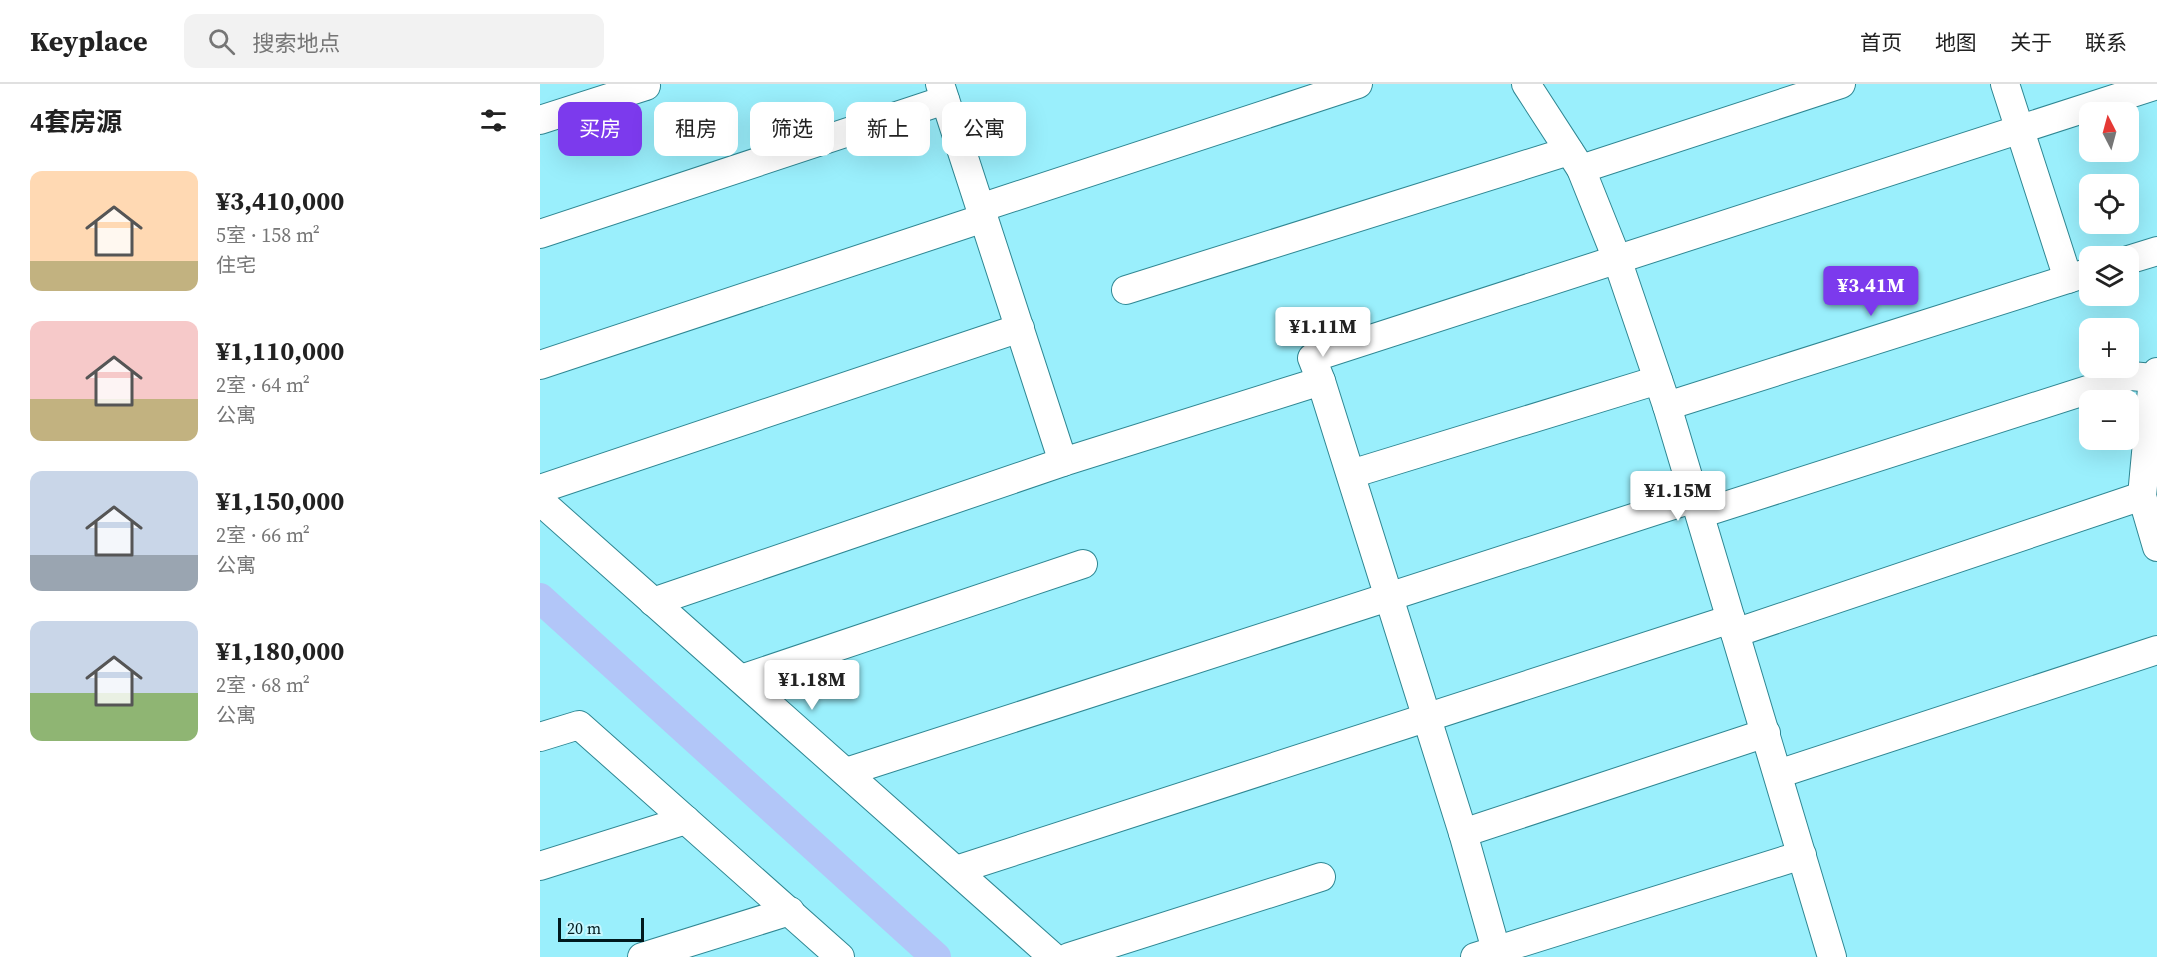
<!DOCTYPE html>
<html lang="zh">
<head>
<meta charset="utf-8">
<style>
  :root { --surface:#fff; --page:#f2f2f2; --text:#222; --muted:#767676; --line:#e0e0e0; --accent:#7c3aed }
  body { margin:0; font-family:"Source Serif 4","Noto Sans SC",serif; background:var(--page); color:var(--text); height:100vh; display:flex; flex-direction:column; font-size:22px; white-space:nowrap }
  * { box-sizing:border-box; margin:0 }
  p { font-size:20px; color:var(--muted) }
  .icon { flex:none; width:33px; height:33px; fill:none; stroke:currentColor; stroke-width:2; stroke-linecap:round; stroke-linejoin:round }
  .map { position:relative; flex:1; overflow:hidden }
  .sheet { display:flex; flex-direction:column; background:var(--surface); width:540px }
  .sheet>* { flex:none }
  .top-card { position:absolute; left:18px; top:18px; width:570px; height:54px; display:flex; gap:12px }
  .needle { width:39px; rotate:354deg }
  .controls { position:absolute; left:1539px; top:18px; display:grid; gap:12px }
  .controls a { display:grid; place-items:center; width:60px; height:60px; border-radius:12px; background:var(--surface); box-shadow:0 6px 24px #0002; font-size:30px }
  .scale { position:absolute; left:18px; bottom:15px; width:86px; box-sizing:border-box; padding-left:6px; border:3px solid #00191d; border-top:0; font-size:16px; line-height:21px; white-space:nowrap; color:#00191d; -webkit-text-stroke:4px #c6f6fe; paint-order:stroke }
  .price { position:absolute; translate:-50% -51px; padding:0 14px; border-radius:6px; background:#fff; color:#222; font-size:20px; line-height:39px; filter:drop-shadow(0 2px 3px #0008) }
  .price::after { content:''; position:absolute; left:50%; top:36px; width:18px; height:14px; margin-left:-9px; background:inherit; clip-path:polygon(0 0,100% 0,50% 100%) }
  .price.active { background:var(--accent); color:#fff }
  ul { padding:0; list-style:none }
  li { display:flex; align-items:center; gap:18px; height:150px; padding:0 30px }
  li span { display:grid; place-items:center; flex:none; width:168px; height:120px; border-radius:12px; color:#555 }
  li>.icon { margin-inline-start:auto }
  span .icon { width:72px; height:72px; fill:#fffc; stroke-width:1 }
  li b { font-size:26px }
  h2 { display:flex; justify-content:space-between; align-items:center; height:72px; padding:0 30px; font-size:26px }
  .pill { padding:0 21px; border-radius:12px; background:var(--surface); box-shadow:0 6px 24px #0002; font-size:21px; line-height:54px }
  .pill.active { background:var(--accent); color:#fff }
  header { display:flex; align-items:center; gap:36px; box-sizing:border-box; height:84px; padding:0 30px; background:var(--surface); border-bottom:2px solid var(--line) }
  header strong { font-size:28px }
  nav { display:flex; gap:33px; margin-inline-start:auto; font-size:21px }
  .search { width:420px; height:54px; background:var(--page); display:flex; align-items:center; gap:15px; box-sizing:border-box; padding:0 21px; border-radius:12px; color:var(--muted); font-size:22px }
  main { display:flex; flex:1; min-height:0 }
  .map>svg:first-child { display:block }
</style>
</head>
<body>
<header>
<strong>Keyplace</strong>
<div class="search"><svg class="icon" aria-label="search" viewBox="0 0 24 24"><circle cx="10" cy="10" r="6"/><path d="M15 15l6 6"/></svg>搜索地点</div>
<nav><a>首页</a><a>地图</a><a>关于</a><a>联系</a></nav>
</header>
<main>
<section class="sheet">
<h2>4套房源<svg class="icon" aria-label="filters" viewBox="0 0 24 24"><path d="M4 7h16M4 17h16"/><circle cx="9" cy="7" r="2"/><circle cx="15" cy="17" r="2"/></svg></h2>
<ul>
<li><span style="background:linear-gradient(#ffd9b3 75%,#c2b280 0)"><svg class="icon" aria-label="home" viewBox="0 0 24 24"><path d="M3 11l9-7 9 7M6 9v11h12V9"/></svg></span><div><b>¥3,410,000</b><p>5室 · 158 m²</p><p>住宅</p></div></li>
<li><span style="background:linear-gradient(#f6c9c9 65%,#c2b280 0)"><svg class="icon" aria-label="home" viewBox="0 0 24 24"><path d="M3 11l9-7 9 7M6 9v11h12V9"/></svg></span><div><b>¥1,110,000</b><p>2室 · 64 m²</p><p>公寓</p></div></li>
<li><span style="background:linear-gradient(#c9d6e8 70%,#9aa5b1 0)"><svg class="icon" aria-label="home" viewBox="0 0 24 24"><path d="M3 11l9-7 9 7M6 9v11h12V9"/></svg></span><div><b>¥1,150,000</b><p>2室 · 66 m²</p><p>公寓</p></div></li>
<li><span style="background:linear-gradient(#c9d6e8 60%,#8fb573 0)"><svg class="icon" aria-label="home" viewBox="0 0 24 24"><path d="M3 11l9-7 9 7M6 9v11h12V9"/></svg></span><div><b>¥1,180,000</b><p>2室 · 68 m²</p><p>公寓</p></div></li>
</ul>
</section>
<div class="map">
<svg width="1617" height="873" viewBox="0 0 1617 873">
  <rect width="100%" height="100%" fill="#9aeffc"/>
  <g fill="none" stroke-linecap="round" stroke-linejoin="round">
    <polyline stroke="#b2c6f8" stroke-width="30" points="0,514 396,873"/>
    <g stroke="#2f8793" stroke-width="30">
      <g id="minor">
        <polyline points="400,0 523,378 781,297 923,749 958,873"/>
        <polyline points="986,0 1041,85 1077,175 1127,322 1292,873"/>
        <polyline points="1465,0 1528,195"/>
        <polyline points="0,36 106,2"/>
        <polyline points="1041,85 1301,0"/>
        <polyline points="440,124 818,0"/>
        <polyline points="0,150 405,16"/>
        <polyline points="1588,176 1617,167"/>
        <polyline points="586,206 1029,67"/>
        <polyline points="0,281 444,134"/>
        <polyline points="1617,288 1613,294 1602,412 1617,463"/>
        <polyline points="781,297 772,274 1617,1"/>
        <polyline points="1127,322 1550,188"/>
        <polyline points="811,390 1118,296"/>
        <polyline points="0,405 480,244"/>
        <polyline points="0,417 513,873"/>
        <polyline points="1160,430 1591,292 1613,294"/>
        <polyline points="113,518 523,378"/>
        <polyline points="1195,549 1602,412"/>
        <polyline points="201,595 543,480"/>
        <polyline points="0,653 39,641 300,873"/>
        <polyline points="306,688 1155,414"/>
        <polyline points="1238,690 1617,566"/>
        <polyline points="923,749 1226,649"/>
        <polyline points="0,782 146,736"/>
        <polyline points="416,786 1191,535"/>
        <polyline points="102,873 250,827"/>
        <polyline points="529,873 781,793"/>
        <polyline points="935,873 1262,771"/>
      </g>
    </g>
    <use href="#minor" stroke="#fff" stroke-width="28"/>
  </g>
</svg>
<div class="controls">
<a><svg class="needle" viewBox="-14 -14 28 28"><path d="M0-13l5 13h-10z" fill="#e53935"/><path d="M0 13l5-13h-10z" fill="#767676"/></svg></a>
<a><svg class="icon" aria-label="locate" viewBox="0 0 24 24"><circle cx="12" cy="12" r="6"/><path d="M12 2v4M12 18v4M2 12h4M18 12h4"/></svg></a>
<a><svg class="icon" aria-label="layers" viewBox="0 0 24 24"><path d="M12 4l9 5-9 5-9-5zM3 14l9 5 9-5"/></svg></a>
<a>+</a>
<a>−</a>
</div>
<div class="scale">20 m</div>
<b class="price active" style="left:1331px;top:233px">¥3.41M</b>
<b class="price" style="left:783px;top:274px">¥1.11M</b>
<b class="price" style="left:1138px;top:438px">¥1.15M</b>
<b class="price" style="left:272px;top:627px">¥1.18M</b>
<div class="top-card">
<a class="pill active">买房</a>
<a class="pill">租房</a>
<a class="pill">筛选</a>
<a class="pill">新上</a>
<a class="pill">公寓</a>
</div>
</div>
</main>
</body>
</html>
